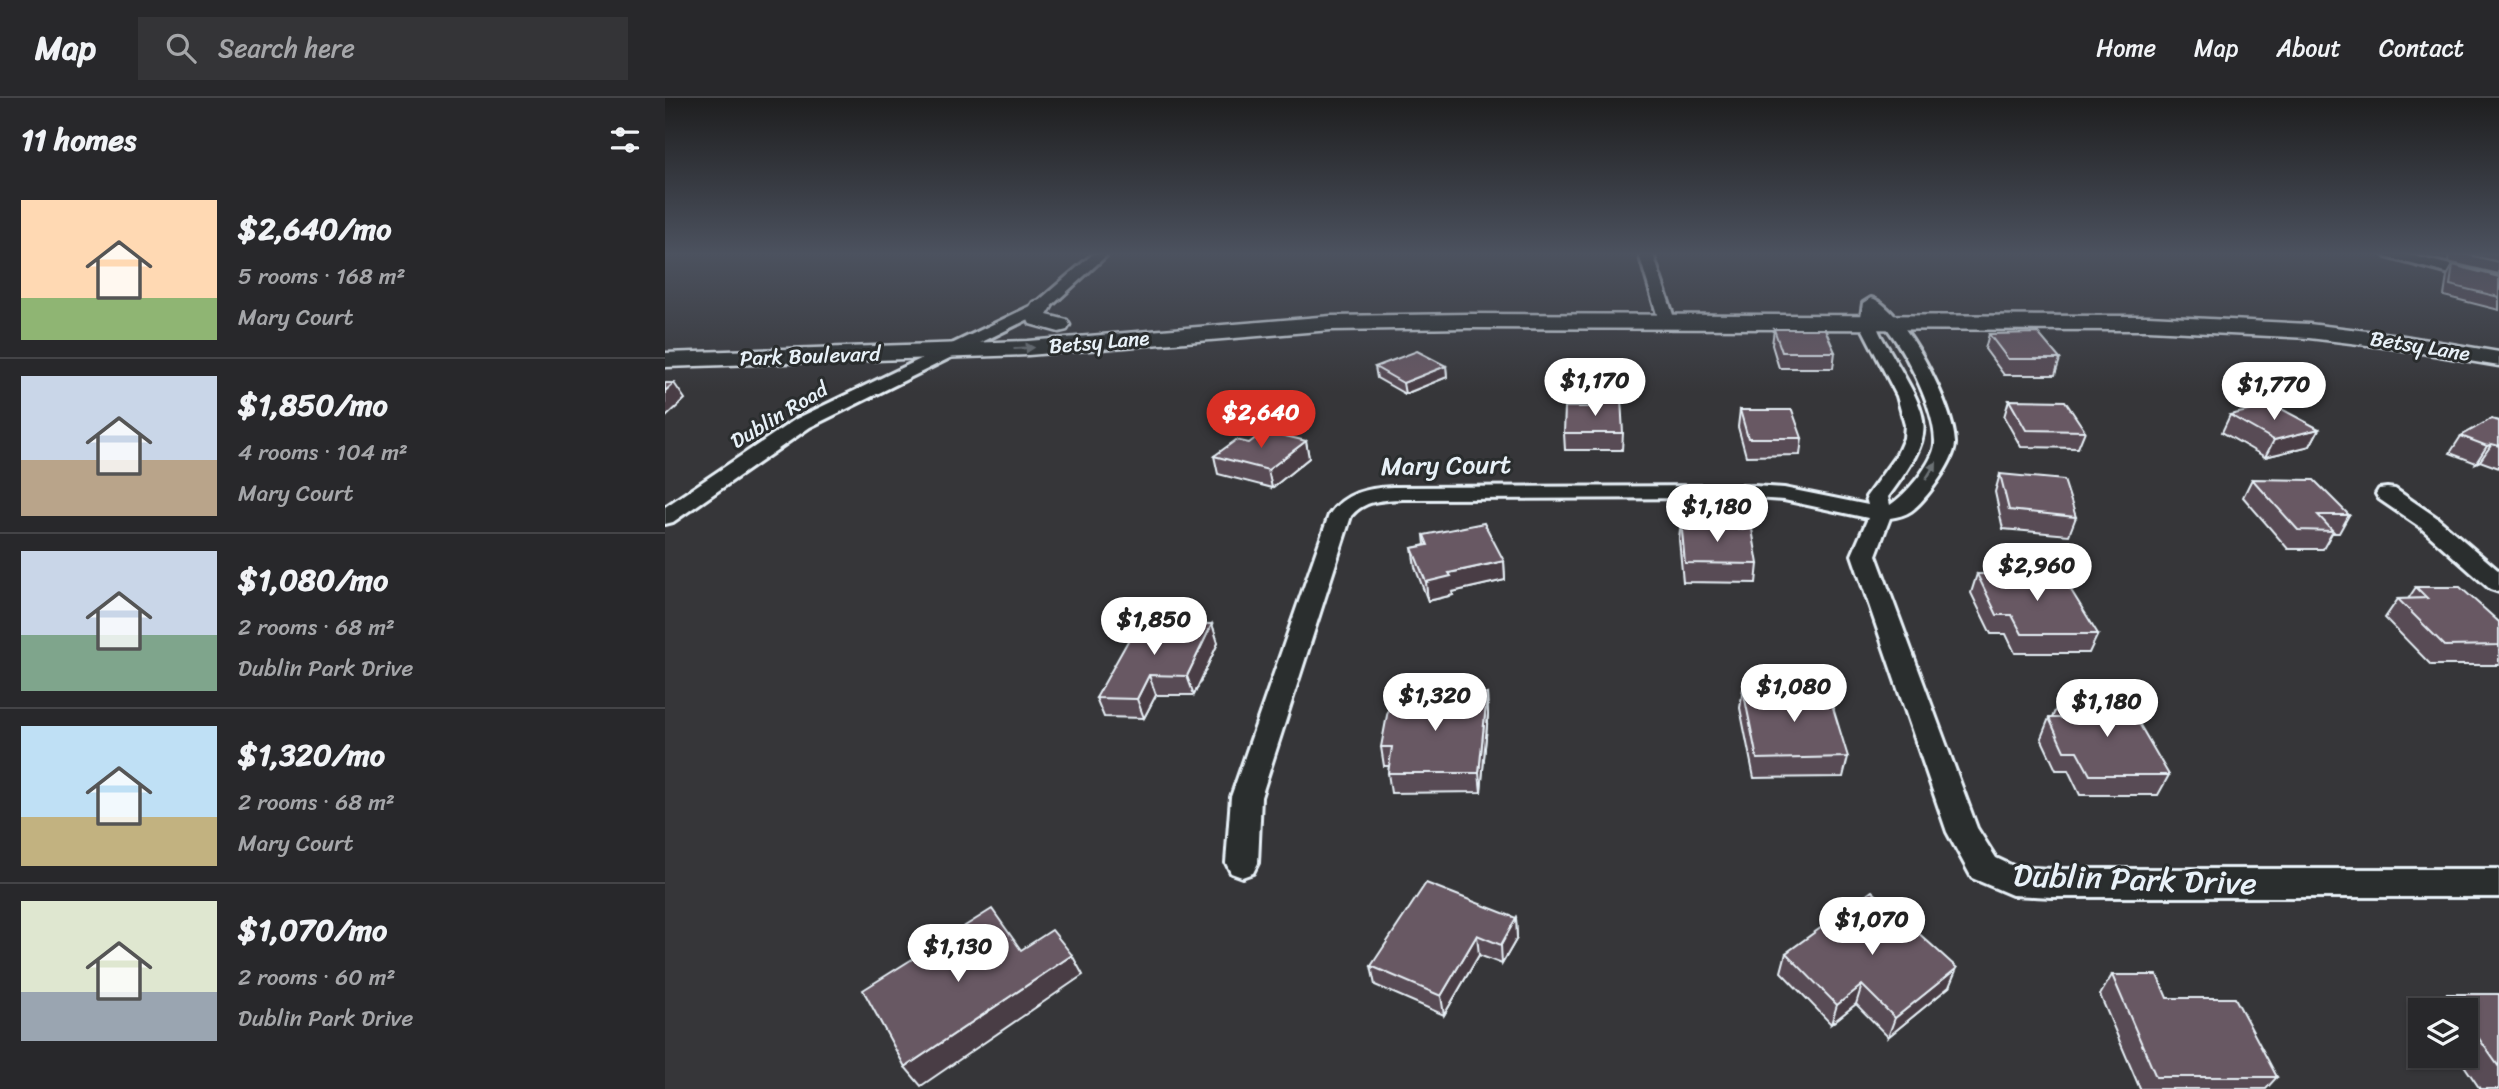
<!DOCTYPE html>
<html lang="en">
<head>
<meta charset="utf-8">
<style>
  :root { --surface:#28282b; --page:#343437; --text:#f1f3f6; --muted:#a5a6a9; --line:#444447; --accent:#d93025 }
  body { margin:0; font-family:Sriracha,sans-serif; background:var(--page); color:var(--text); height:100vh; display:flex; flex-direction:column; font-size:26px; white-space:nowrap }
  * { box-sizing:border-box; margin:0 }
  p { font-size:23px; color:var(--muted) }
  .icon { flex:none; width:38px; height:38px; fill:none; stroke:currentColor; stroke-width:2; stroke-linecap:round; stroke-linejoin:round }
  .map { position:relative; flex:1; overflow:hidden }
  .details { display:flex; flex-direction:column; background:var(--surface); width:665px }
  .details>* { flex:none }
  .tools { position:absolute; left:1743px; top:900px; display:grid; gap:14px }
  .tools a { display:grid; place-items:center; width:70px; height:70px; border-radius:0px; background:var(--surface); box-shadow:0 2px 5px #0004,0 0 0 2px var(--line); font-size:35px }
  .price { position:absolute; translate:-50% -60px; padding:0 16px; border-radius:24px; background:#fff; color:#222; font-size:23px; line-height:46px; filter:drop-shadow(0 2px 4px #0008) }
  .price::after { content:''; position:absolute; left:50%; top:42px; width:21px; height:16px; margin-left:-10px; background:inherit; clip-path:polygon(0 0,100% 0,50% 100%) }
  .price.active { background:var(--accent); color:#fff }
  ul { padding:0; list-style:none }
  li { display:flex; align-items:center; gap:21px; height:175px; padding:0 21px }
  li+li { border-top:2px solid var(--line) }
  li span { display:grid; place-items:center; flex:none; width:196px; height:140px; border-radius:0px; color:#555 }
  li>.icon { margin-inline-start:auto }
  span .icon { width:84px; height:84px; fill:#fffc; stroke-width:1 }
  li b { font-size:30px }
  h2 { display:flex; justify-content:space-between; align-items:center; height:84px; padding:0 21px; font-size:30px }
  header { display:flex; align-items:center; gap:42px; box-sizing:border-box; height:98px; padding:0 35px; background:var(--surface); border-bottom:2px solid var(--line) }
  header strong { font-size:33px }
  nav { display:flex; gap:38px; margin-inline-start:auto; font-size:24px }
  .search { width:490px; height:63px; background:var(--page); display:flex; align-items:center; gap:18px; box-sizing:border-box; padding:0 24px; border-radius:0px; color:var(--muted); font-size:26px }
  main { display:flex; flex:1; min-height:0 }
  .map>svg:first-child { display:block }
</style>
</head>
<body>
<header>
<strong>Map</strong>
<div class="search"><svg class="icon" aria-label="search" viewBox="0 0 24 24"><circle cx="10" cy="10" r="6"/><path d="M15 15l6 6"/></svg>Search here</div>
<nav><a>Home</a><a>Map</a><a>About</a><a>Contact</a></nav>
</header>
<main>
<section class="details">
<h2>11 homes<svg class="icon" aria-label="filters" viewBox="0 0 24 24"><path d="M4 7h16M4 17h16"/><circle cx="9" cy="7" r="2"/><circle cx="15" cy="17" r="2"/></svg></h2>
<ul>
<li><span style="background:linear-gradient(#ffd9b3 70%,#8fb573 0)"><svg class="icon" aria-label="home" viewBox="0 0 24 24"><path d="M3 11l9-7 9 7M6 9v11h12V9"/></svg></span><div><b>$2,640/mo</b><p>5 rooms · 168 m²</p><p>Mary Court</p></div></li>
<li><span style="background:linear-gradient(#c9d6e8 60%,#b9a48a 0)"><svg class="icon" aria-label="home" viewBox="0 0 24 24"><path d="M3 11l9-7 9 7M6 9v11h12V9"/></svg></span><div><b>$1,850/mo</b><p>4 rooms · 104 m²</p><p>Mary Court</p></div></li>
<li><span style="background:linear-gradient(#c9d6e8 60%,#7fa58c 0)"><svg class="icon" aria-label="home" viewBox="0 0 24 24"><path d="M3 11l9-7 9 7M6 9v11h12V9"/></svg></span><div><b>$1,080/mo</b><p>2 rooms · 68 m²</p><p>Dublin Park Drive</p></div></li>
<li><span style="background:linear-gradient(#bfe0f5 65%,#c2b280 0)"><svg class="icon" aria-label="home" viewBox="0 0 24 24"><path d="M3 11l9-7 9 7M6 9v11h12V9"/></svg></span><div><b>$1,320/mo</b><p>2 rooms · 68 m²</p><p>Mary Court</p></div></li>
<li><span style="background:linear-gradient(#dfe7d0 65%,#9aa5b1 0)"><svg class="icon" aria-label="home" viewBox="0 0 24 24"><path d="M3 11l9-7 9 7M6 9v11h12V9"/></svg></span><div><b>$1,070/mo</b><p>2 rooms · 60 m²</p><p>Dublin Park Drive</p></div></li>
</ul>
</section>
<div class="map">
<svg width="1834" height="991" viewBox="0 0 1834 991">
  <rect width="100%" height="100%" fill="#363639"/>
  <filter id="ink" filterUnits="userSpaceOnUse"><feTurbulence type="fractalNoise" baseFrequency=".0143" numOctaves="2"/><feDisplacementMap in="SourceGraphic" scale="14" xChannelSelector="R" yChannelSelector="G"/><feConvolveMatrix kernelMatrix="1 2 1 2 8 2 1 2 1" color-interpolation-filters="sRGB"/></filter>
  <g filter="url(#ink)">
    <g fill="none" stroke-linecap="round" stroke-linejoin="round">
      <g stroke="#e8f1f8" stroke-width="6">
        <g id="street">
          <polygon points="428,156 443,156 382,212 145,329 8,424 0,426 0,409 131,321 370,206"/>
          <polygon points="974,156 988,156 1010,223 1008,226 996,226 994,223"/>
          <polygon points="1719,156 1741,156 1834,179 1834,189 1721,159"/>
          <path d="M1206,200c33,9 85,113 84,146 -1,18 -30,57 -44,67 -6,4 -14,6 -21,7l-14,37 101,273 19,30 19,9 37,2h447v28h-447l-40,-2 -40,-17 -25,-46 -95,-277 16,-37 -84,-18 -30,-2 -352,1c-20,1 -37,1 -51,17l-90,281 -3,66 -5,10 -11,4 -11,-4 -5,-10 5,-66 98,-282c15,-22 38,-27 64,-28l361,-1 30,2 84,17 -2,-8 31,-43 7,-16 1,-13 -8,-29 -37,-72 3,-21zM1211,218c25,23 61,95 59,128 -1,18 -30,52 -45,61l-2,-8c51,-69 43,-74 2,-146 -6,-10 -15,-22 -14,-35z"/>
          <polygon points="1722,390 1730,391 1771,419 1834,473 1834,494 1825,491 1755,429 1714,401 1711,396 1714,391"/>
        </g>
      </g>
      <g stroke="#e8f1f8" stroke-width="5">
        <g id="secondary">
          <polygon points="376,202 384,204 387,209 382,217 402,222 405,227 402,232 394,234 365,226 360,216 368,204"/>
          <polygon points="803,216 1483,218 1644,226 1727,236 1834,254 1834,268 1727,250 1644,240 1483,232 803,230 666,232 363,257 0,269 0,255 363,243 666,218"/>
        </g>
      </g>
      <use href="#street" fill="#2a2d2e" fill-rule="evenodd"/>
      <use href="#secondary" fill="#2a2d2e" fill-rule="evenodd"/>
    </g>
    <g fill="#594c55" stroke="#e8f1f8" stroke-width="2">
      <polygon points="1784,156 1834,156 1834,176 1783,164"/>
      <polygon points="1788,167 1834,179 1834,212 1779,198 1782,178"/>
      <polygon points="1109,231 1170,254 1168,270 1114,270 1107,247"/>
      <polygon points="1324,236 1395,261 1390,277 1339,277 1320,251"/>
      <polygon points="781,268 782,279 740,296 712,280 710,269"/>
      <polygon points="1344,302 1420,333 1413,350 1356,349 1339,319"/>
      <polygon points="1075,312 1137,340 1135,357 1081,358 1073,329"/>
      <polygon points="1565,317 1654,331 1645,348 1600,359 1557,334"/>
      <polygon points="1834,323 1834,370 1815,363 1811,365 1785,355 1796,338"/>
      <polygon points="899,335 958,335 957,352 900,352"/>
      <polygon points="641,343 644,360 607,390 553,376 549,358 584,345"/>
      <polygon points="1335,376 1411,419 1404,437 1338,431 1330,394"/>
      <polygon points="1587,381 1684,417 1674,435 1667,435 1658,451 1623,451 1578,399"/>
      <polygon points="1016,422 1046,430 1093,466 1091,485 1018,484 1014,441"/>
      <polygon points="759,437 839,463 840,482 787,494 788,497 763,503 750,469 747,450 760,447"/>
      <polygon points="1312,476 1433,536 1424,555 1350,555 1341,536 1326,536 1306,495"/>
      <polygon points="1751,489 1834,524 1834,567 1766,567 1720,520 1733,501 1743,501"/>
      <polygon points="547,526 553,545 529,597 491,597 479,620 439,619 431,600"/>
      <polygon points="1078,591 1183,659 1178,679 1089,680 1075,610"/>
      <polygon points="822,596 823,616 816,694 726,695 723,675 724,668 719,668 716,649"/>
      <polygon points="1394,603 1504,677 1493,697 1415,697 1403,672 1391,672 1376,640 1384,620 1387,620"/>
      <polygon points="851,820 852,840 837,866 814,857 779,917 710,887 706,868"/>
      <polygon points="1121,855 1284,889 1223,939 1191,906 1166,926 1116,874"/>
      <polygon points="1447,877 1502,900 1612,979 1601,991 1475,991 1435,897"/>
      <polygon points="1782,896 1834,896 1834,991 1815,991 1792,957 1801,957 1801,912 1767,912"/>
    </g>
    <g fill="#493e45" stroke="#e8f1f8" stroke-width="2">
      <polygon points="781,268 782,279 740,296 738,285"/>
      <polygon points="9,285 20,301 0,320 0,293"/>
      <polygon points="1654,331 1645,348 1600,359 1609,342"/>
      <polygon points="641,343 644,360 607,390 603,372"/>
      <polygon points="1827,346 1815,363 1811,365 1822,348"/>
      <polygon points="839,463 840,482 787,494 788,497 763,503 761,484 784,475"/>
      <polygon points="547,526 553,545 529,597 522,578"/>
      <polygon points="484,577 491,597 479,620 472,601"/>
      <polygon points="822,596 823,616 816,694 814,675"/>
      <polygon points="851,820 852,840 837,866 836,847"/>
      <polygon points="812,837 814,857 779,917 776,898"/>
      <polygon points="407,857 418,877 256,988 240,969"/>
      <polygon points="1292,870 1284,889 1223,939 1230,920"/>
      <polygon points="1197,887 1191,906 1166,926 1172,907"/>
    </g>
    <g fill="#685863" stroke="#e8f1f8" stroke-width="2">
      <polygon points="1800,156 1834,156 1834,164"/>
      <polygon points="1788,167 1834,179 1834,199 1785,187"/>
      <polygon points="1109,231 1160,231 1170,254 1117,254"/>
      <polygon points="1373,235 1395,261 1343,261 1324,236"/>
      <polygon points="752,253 781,268 738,285 710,269"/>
      <polygon points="0,285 9,285 0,293"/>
      <polygon points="925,301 956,301 958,335 899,335 900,309 925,309"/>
      <polygon points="1344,302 1400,303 1420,333 1361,332"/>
      <polygon points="1609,307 1654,331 1609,342 1565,317"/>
      <polygon points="1075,312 1127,312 1137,340 1083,340"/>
      <polygon points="1826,321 1834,323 1834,348 1827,346 1822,348 1796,338"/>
      <polygon points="600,333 641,343 603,372 549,358 571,342 584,345"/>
      <polygon points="1335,376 1399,382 1411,419 1344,412"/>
      <polygon points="1587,381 1649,382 1684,417 1653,417 1668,433 1633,432"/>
      <polygon points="1016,422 1045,423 1046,430 1087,431 1093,466 1020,465"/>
      <polygon points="819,425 839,463 784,475 786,478 761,484 747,450 763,447 759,437"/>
      <polygon points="1312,476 1396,476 1433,536 1357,536 1347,517 1332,517"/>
      <polygon points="1751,489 1795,489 1834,524 1834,547 1780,548 1733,501 1762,500"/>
      <polygon points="473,525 547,526 522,578 484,577 472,601 431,600"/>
      <polygon points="1162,590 1183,659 1092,661 1078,591"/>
      <polygon points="726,596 822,596 814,675 723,675 727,649 716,649"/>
      <polygon points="1394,603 1461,603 1504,677 1425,677 1412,653 1399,653 1384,620 1403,620"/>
      <polygon points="761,785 851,820 836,847 812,837 776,898 706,868"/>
      <polygon points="1207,793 1292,870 1230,920 1197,887 1172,907 1121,855"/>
      <polygon points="327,811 356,852 387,832 407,857 240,969 198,892"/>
      <polygon points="1447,877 1492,877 1502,900 1570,900 1612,979 1491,979"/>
      <polygon points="1782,896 1834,896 1834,969 1801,922 1801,912 1793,912"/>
    </g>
    <defs><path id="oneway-solid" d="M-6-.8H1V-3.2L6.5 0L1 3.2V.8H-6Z" transform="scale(1.75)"/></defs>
    <g fill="#6c7275">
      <use href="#oneway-solid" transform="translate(359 250) rotate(-3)"/>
      <use href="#oneway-solid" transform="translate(1266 373) rotate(-58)"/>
    </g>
  </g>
  <linearGradient id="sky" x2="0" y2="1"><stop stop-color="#1e1e1f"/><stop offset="0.53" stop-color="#4c525f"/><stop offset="1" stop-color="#4c525f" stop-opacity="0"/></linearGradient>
  <rect width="1834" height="294" fill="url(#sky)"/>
  <g text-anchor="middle" stroke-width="6" stroke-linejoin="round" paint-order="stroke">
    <g font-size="21" fill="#e8f1f8" stroke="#2a2d2e">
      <text transform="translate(434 244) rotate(-5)" y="7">Betsy Lane</text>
      <text transform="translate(1755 248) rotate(9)" y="7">Betsy Lane</text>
      <text transform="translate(145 258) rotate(-2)" y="7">Park Boulevard</text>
      <text transform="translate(114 317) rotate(-31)" y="7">Dublin Road</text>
    </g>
    <g font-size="26" fill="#e8f1f8" stroke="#2a2d2e">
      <text transform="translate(781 367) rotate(-1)" y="9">Mary Court</text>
    </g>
    <g font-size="32" fill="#e8f1f8" stroke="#2a2d2e">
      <text transform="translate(1470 781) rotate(2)" y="11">Dublin Park Drive</text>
    </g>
  </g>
</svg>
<div class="tools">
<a><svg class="icon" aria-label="layers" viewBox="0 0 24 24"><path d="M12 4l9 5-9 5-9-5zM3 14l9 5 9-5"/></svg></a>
</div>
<b class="price" style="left:930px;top:320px">$1,170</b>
<b class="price" style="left:1609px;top:324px">$1,770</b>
<b class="price active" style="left:596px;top:352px">$2,640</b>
<b class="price" style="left:1052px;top:446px">$1,180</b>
<b class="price" style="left:1372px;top:505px">$2,960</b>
<b class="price" style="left:489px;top:559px">$1,850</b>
<b class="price" style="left:1129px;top:626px">$1,080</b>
<b class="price" style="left:770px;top:635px">$1,320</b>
<b class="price" style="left:1442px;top:641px">$1,180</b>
<b class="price" style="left:1207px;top:859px">$1,070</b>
<b class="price" style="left:293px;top:886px">$1,130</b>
</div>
</main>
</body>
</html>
